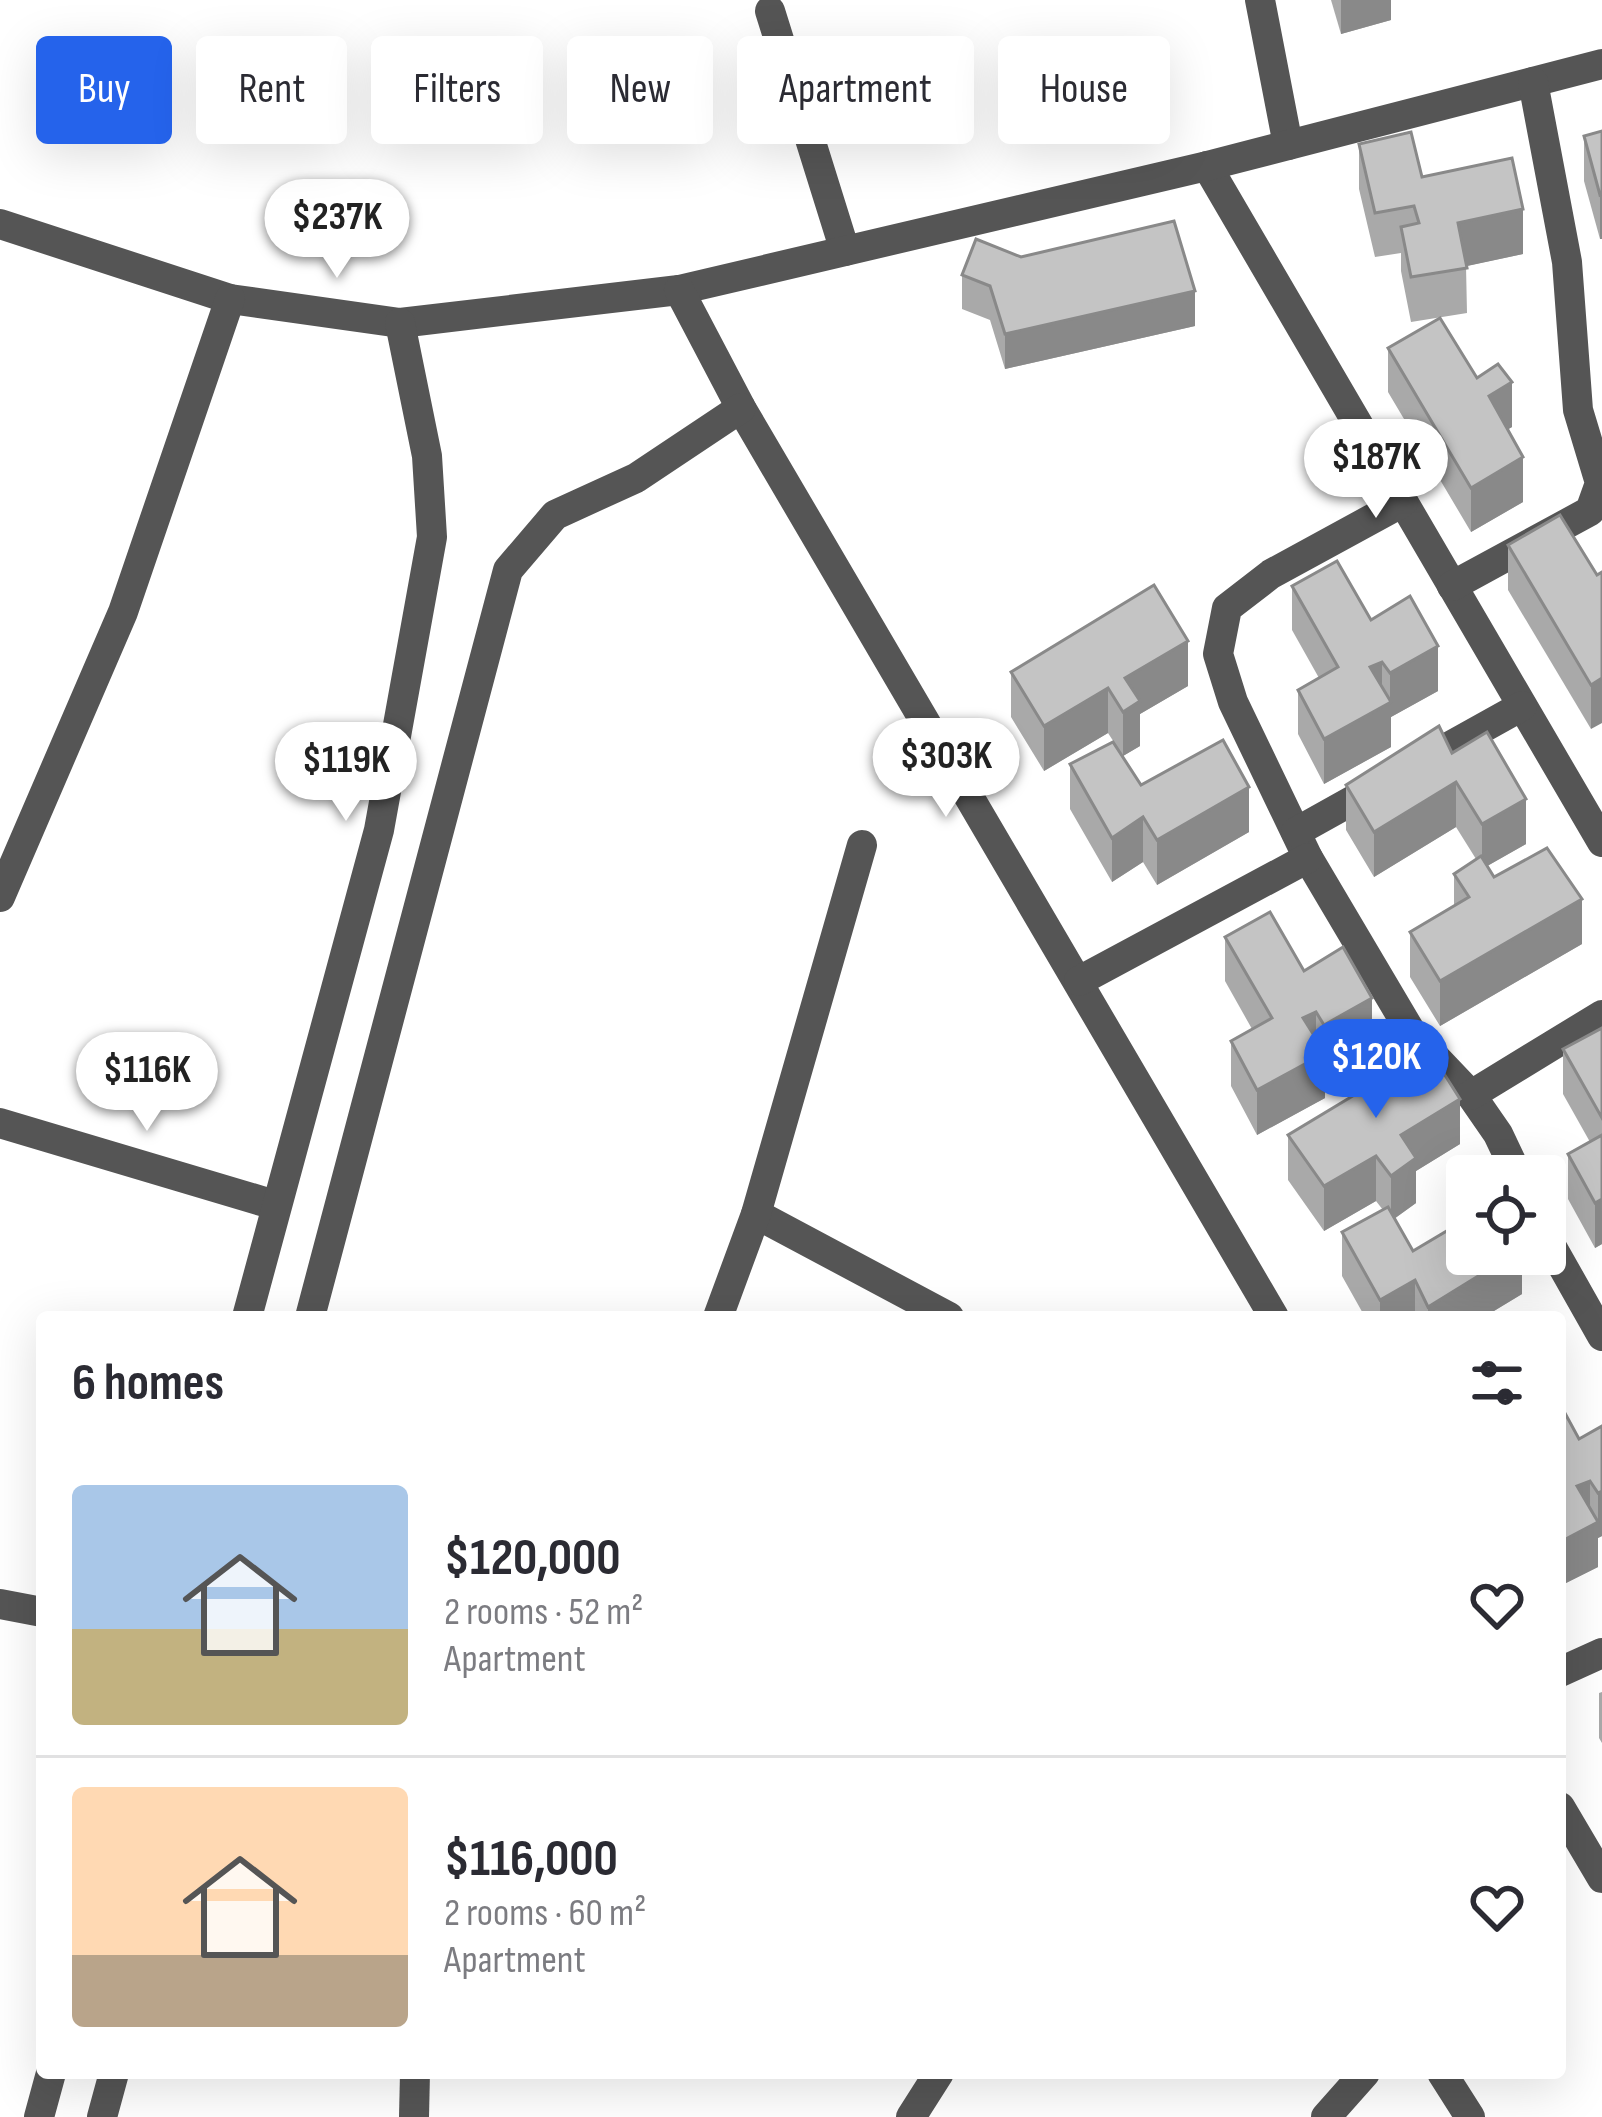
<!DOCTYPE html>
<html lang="en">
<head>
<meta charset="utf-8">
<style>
  :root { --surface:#fff; --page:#f7f7f7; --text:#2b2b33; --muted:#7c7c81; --line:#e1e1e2; --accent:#2563eb }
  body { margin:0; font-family:"Sofia Sans Condensed",sans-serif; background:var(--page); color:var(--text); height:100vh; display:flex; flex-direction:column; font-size:45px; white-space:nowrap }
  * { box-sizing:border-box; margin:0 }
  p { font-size:39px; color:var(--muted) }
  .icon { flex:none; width:66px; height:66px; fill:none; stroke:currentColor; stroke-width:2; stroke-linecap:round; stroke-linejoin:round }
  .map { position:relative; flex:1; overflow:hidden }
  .sheet { position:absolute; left:36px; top:1311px; width:1530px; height:768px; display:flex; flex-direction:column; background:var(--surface); border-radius:12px; box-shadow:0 12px 48px #0002 }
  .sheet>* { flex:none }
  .hud { position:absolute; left:36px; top:36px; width:1530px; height:108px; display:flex; gap:24px }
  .buttons { position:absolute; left:1446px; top:1155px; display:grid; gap:24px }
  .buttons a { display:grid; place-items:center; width:120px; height:120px; border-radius:12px; background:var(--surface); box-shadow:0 12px 48px #0002; font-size:60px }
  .price { position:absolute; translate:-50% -102px; padding:0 27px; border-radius:42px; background:#fff; color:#222; font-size:39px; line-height:78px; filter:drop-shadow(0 3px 6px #0008) }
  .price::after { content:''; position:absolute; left:50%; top:72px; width:36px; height:27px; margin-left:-18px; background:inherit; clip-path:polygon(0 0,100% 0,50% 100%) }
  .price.selected { background:var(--accent); color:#fff }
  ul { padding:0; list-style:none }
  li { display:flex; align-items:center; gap:36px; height:300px; padding:0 36px }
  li+li { border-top:3px solid var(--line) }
  li span { display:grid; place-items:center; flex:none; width:336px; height:240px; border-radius:12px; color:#555 }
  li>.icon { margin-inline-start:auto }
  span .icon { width:144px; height:144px; fill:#fffc; stroke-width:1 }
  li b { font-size:51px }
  h2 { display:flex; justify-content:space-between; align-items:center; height:144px; padding:0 36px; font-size:51px }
  .tag { padding:0 42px; border-radius:12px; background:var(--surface); box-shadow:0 12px 48px #0002; font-size:42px; line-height:108px }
  .tag.selected { background:var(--accent); color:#fff }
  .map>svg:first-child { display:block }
</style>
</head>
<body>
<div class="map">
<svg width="1602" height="2117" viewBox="0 0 1602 2117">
  <rect width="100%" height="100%" fill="#fff"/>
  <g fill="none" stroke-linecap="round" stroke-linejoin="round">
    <g stroke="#555" stroke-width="30">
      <polyline points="1260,0 1288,145"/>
      <polyline points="770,11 845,251"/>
      <polyline points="1207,166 1602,842"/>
      <polyline points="0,224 230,299 400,323 679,290 1207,166 1602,64"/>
      <polyline points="679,290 741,408 1274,1317"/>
      <polyline points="1403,502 1271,574 1227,608 1218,654 1233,702 1308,858 1411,1032 1471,1095 1498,1134 1518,1176"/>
      <polyline points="1452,586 1590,511 1600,483 1578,410 1567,262 1533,82"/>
      <polyline points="1296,832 1522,706"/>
      <polyline points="0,897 123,612 230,299"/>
      <polyline points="1079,981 1308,858"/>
      <polyline points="1471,1095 1602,1015"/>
      <polyline points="0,1123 275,1205"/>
      <polyline points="756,1214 949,1317"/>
      <polyline points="1545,1235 1602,1336"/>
      <polyline points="247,1317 379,830 432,537 427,456 400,323"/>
      <polyline points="310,1317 508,570 555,515 636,478 741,408"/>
      <polyline points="718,1317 756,1214 862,845"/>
      <polyline points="0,1604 42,1612"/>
      <polyline points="1560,1672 1602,1653"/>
      <polyline points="1560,1807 1602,1878"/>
      <polyline points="1442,2073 1470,2117"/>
      <polyline points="39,2117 51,2073"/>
      <polyline points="102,2117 114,2073"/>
      <polyline points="414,2117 415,2073"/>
      <polyline points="911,2117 939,2073"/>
      <polyline points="1326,2117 1365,2073"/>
    </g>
  </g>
  <g fill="#a9a9a9">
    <polygon points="1331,0 1391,0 1391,20 1341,34"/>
    <polygon points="1602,131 1602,239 1600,239 1584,181 1584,136"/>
    <polygon points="1359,144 1422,177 1523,254 1466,266 1467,313 1411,322 1401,271 1401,253 1375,257 1359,189"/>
    <polygon points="1021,257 1195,326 1005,369 990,320 962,309 962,275"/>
    <polygon points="1388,348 1477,378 1512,427 1508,429 1523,502 1471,532 1388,392"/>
    <polygon points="1508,545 1597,575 1591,729 1508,590"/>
    <polygon points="1292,586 1371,620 1438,691 1391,717 1391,747 1324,784 1298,734 1298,690 1319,678 1292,630"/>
    <polygon points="1011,672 1188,686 1140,714 1140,746 1123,756 1108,733 1044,771 1011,717"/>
    <polygon points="1452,753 1526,844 1487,866 1494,877 1582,944 1440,1026 1410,977 1410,932 1454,905 1454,874 1476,859 1456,827 1374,877 1346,830 1346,785"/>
    <polygon points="1070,764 1141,785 1249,832 1157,885 1143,862 1112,882 1070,809"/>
    <polygon points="1225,937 1304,971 1372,1042 1325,1069 1325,1098 1257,1135 1231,1086 1231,1041 1252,1029 1225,981"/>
    <polygon points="1602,1028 1602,1244 1595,1248 1568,1199 1568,1154 1590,1142 1563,1094 1563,1049"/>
    <polygon points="1288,1135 1460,1144 1416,1171 1416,1203 1394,1219 1413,1251 1522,1254 1522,1294 1484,1317 1365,1317 1342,1276 1342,1232 1383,1210 1376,1201 1324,1231 1288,1180"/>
    <polygon points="1560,1404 1579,1439 1602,1426 1602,1536 1598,1538 1598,1567 1560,1586"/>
    <polygon points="1602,1692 1602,1743 1599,1738 1599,1693"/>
  </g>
  <g fill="#898989">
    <polygon points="1341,0 1391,0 1391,20 1341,34"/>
    <polygon points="1602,194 1602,239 1600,239 1600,195"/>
    <polygon points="1523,209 1523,254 1458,268 1458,223"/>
    <polygon points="1195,291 1195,326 1005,369 1005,334"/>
    <polygon points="1512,382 1512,427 1489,441 1489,396"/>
    <polygon points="1523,457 1523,502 1471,532 1471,488"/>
    <polygon points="1188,641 1188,686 1140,714 1140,746 1123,756 1123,712 1125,678"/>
    <polygon points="1438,646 1438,691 1391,717 1391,747 1324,784 1324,739 1390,703 1390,673"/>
    <polygon points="1382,662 1382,706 1370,667"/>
    <polygon points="1602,678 1602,723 1591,729 1591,685"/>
    <polygon points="1108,688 1108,733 1044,771 1044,726"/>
    <polygon points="1456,782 1456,827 1374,877 1374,832"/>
    <polygon points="1249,787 1249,832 1157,885 1157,840"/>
    <polygon points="1526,799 1526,844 1482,869 1482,824"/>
    <polygon points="1143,817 1143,862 1112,882 1112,838"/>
    <polygon points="1582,899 1582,944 1440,1026 1440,981"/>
    <polygon points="1372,998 1372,1042 1325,1069 1325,1098 1257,1135 1257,1090 1324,1054 1324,1025"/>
    <polygon points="1316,1012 1316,1057 1303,1018"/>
    <polygon points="1460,1099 1460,1144 1416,1171 1416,1203 1391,1221 1391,1176 1401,1135"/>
    <polygon points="1376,1156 1376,1201 1324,1231 1324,1186"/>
    <polygon points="1602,1199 1602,1244 1595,1248 1595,1203"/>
    <polygon points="1514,1254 1522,1254 1522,1294 1484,1317 1428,1317 1428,1307"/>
    <polygon points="1415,1280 1415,1317 1380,1317 1380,1300"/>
    <polygon points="1590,1481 1590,1526 1598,1522 1598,1493 1602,1491 1602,1536 1598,1538 1598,1567 1560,1586 1560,1542 1577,1486"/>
  </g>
  <g fill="#c4c4c4" stroke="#898989" stroke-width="3">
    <polygon points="1602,131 1602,194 1600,195 1584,136"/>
    <polygon points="1411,132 1422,177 1512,158 1523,209 1458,223 1467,268 1411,277 1401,227 1419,223 1414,206 1375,213 1359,144"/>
    <polygon points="1174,221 1195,291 1005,334 990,286 962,275 976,239 1021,257"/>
    <polygon points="1440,318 1477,378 1498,364 1512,382 1489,396 1523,457 1471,488 1388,348"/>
    <polygon points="1560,515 1597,575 1602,572 1602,678 1591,685 1508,545"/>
    <polygon points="1337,561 1371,620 1410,596 1438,646 1390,673 1382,662 1370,667 1391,702 1324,739 1298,690 1338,667 1292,586"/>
    <polygon points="1154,585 1188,641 1125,678 1140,701 1123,712 1108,688 1044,726 1011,672"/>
    <polygon points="1439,726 1452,753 1487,732 1526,799 1482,824 1456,782 1374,832 1346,785"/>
    <polygon points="1223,740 1249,787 1157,840 1143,817 1112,838 1070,764 1113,742 1141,785"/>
    <polygon points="1547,848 1582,899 1440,981 1410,932 1469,897 1454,874 1481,856 1494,877"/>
    <polygon points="1270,912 1304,971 1343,947 1372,998 1324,1025 1316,1012 1303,1018 1325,1053 1257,1090 1231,1041 1272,1018 1225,937"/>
    <polygon points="1602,1028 1602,1118 1563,1049"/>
    <polygon points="1429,1050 1460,1099 1401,1135 1416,1158 1391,1176 1376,1156 1324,1186 1288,1135"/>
    <polygon points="1602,1135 1602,1199 1595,1203 1568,1154"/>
    <polygon points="1388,1207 1413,1251 1467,1219 1467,1254 1514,1254 1428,1307 1415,1280 1380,1300 1342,1232"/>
    <polygon points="1560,1404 1579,1439 1602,1426 1602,1491 1598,1493 1590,1481 1577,1486 1598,1522 1560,1542"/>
  </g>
</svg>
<div class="buttons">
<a><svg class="icon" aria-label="locate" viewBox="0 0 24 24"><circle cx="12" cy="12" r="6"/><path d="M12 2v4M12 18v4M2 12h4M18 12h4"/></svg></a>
</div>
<b class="price" style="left:337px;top:281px">$237K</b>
<b class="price" style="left:1376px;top:521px">$187K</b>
<b class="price" style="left:946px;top:820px">$303K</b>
<b class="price" style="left:346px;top:824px">$119K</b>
<b class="price selected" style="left:1376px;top:1121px">$120K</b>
<b class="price" style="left:147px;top:1134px">$116K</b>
<div class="hud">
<a class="tag selected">Buy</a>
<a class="tag">Rent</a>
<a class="tag">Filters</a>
<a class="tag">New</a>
<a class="tag">Apartment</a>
<a class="tag">House</a>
</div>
<section class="sheet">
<h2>6 homes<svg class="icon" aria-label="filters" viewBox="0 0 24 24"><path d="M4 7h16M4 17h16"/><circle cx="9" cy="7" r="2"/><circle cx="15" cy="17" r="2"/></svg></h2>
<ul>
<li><span style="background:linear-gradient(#a9c7e8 60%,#c2b280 0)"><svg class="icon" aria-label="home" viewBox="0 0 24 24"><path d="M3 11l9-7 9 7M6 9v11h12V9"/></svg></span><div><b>$120,000</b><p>2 rooms · 52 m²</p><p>Apartment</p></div><svg class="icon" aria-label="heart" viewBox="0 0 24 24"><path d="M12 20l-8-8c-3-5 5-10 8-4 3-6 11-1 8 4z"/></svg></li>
<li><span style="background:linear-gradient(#ffd9b3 70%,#b9a48a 0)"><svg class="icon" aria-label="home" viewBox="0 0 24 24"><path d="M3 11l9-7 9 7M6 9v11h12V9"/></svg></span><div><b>$116,000</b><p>2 rooms · 60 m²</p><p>Apartment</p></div><svg class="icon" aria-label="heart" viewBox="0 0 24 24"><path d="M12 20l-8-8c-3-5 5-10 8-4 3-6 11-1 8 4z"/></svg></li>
</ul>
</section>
</div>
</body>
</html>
